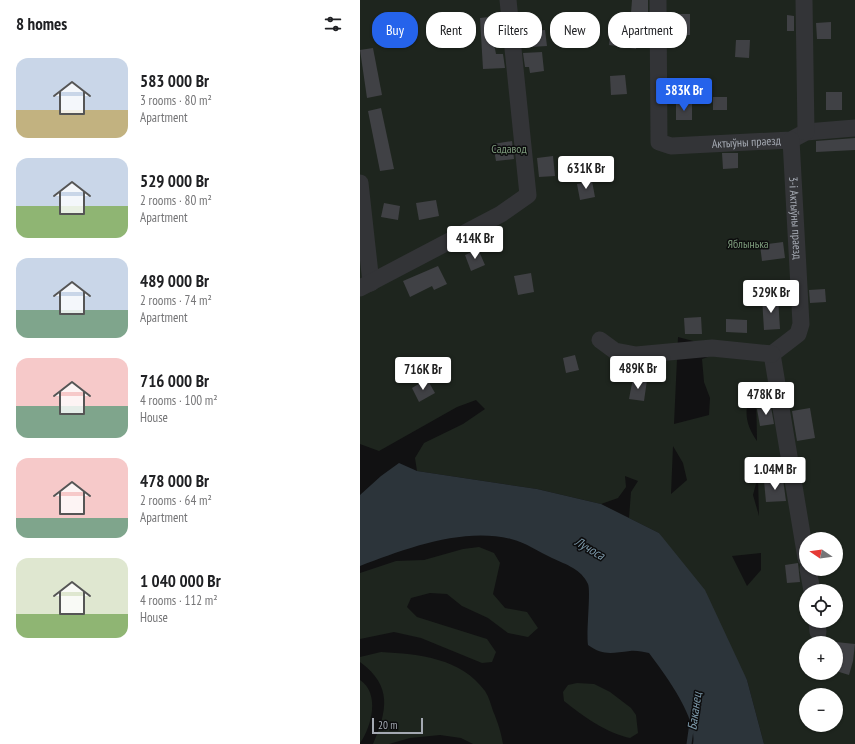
<!DOCTYPE html>
<html lang="en">
<head>
<meta charset="utf-8">
<style>
  :root { --surface:#fff; --page:#f6f6f6; --text:#202124; --muted:#757577; --accent:#2563eb }
  body { margin:0; font-family:"PT Sans Narrow",sans-serif; background:var(--page); color:var(--text); height:100vh; display:flex; flex-direction:column; font-size:15px; white-space:nowrap }
  * { box-sizing:border-box; margin:0 }
  p { font-size:13px; color:var(--muted) }
  .icon { flex:none; width:22px; height:22px; fill:none; stroke:currentColor; stroke-width:2; stroke-linecap:round; stroke-linejoin:round }
  .map { position:relative; flex:1; overflow:hidden }
  .side { display:flex; flex-direction:column; background:var(--surface); width:360px }
  .side>* { flex:none }
  .hud { position:absolute; left:12px; top:12px; width:380px; height:36px; display:flex; gap:8px }
  .needle { width:26px; rotate:283deg }
  .controls { position:absolute; left:439px; top:532px; display:grid; gap:8px }
  .controls a { display:grid; place-items:center; width:44px; height:44px; border-radius:50%; background:var(--surface); box-shadow:0 1px 3px #0004; font-size:20px }
  .scale { position:absolute; left:12px; bottom:10px; width:51px; box-sizing:border-box; padding-left:4px; border:2px solid #a4a9b2; border-top:0; font-size:11px; line-height:14px; white-space:nowrap; color:#a4a9b2; -webkit-text-stroke:3px #0c0c0d; paint-order:stroke }
  .price { position:absolute; translate:-50% -34px; padding:0 9px; border-radius:4px; background:#fff; color:#222; font-size:13px; line-height:26px; filter:drop-shadow(0 1px 2px #0008) }
  .price::after { content:''; position:absolute; left:50%; top:24px; width:12px; height:9px; margin-left:-6px; background:inherit; clip-path:polygon(0 0,100% 0,50% 100%) }
  .price.current { background:var(--accent); color:#fff }
  ul { padding:0; list-style:none }
  li { display:flex; align-items:center; gap:12px; height:100px; padding:0 16px }
  li span { display:grid; place-items:center; flex:none; width:112px; height:80px; border-radius:12px; color:#555 }
  li>.icon { margin-inline-start:auto }
  span .icon { width:48px; height:48px; fill:#fffc; stroke-width:1 }
  li b { font-size:17px }
  h2 { display:flex; justify-content:space-between; align-items:center; height:48px; padding:0 16px; font-size:17px }
  .tag { padding:0 14px; border-radius:16px; background:var(--surface); box-shadow:0 1px 3px #0004; font-size:14px; line-height:36px }
  .tag.current { background:var(--accent); color:#fff }
  main { display:flex; flex:1; min-height:0 }
  .map>svg:first-child { display:block }
</style>
</head>
<body>
<main>
<section class="side">
<h2>8 homes<svg class="icon" aria-label="filters" viewBox="0 0 24 24"><path d="M4 7h16M4 17h16"/><circle cx="9" cy="7" r="2"/><circle cx="15" cy="17" r="2"/></svg></h2>
<ul>
<li><span style="background:linear-gradient(#c9d6e8 65%,#c2b280 0)"><svg class="icon" aria-label="home" viewBox="0 0 24 24"><path d="M3 11l9-7 9 7M6 9v11h12V9"/></svg></span><div><b>583 000 Br</b><p>3 rooms · 80 m²</p><p>Apartment</p></div></li>
<li><span style="background:linear-gradient(#c9d6e8 60%,#8fb573 0)"><svg class="icon" aria-label="home" viewBox="0 0 24 24"><path d="M3 11l9-7 9 7M6 9v11h12V9"/></svg></span><div><b>529 000 Br</b><p>2 rooms · 80 m²</p><p>Apartment</p></div></li>
<li><span style="background:linear-gradient(#c9d6e8 65%,#7fa58c 0)"><svg class="icon" aria-label="home" viewBox="0 0 24 24"><path d="M3 11l9-7 9 7M6 9v11h12V9"/></svg></span><div><b>489 000 Br</b><p>2 rooms · 74 m²</p><p>Apartment</p></div></li>
<li><span style="background:linear-gradient(#f6c9c9 60%,#7fa58c 0)"><svg class="icon" aria-label="home" viewBox="0 0 24 24"><path d="M3 11l9-7 9 7M6 9v11h12V9"/></svg></span><div><b>716 000 Br</b><p>4 rooms · 100 m²</p><p>House</p></div></li>
<li><span style="background:linear-gradient(#f6c9c9 75%,#7fa58c 0)"><svg class="icon" aria-label="home" viewBox="0 0 24 24"><path d="M3 11l9-7 9 7M6 9v11h12V9"/></svg></span><div><b>478 000 Br</b><p>2 rooms · 64 m²</p><p>Apartment</p></div></li>
<li><span style="background:linear-gradient(#dfe7d0 70%,#8fb573 0)"><svg class="icon" aria-label="home" viewBox="0 0 24 24"><path d="M3 11l9-7 9 7M6 9v11h12V9"/></svg></span><div><b>1 040 000 Br</b><p>4 rooms · 112 m²</p><p>House</p></div></li>
</ul>
</section>
<div class="map">
<svg width="495" height="744" viewBox="0 0 495 744">
  <rect width="100%" height="100%" fill="#111112"/>
  <g fill="#1e251e" fill-rule="evenodd">
    <path d="M0,0h495v744h-91l-17,-64 -88,-147 -30,-15 2,-26 7,-11 -13,-5 1,11 -8,11 -17,6 -64,-15 -120,-18 -2,-13 9,-15 39,-19 22,-15 -9,-9 -19,7 -78,44 -19,-7zM318,337l49,13 -25,9 2,23 6,16 -1,17 -35,9zM395,389l1,1 1,51c-12,-17 -15,-34 -2,-52zM313,446l10,17 4,17 -16,14zM398,476v1l1,39 -6,-21zM446,539h30v30h-30zM401,553v17l-14,16 -15,-30zM446,591h30v30h-30zM446,643h30v30h-30zM446,695h30v30h-30z"/>
    <polygon points="119,547 134,553 140,563 133,594 145,608 167,612 178,628 168,637 148,633 128,618 102,606 87,594 70,593 51,598 47,607 57,617 127,639 136,652 132,662 122,663 61,638 34,632 0,639 0,573 36,561 64,560 103,549"/>
    <path d="M21,652c38,2 80,6 104,39 4,6 6,14 8,20 5,12 8,21 10,33h-30l-12,-6 -21,-3 -30,3 -21,6h-16c14,-33 20,-58 -13,-82v-5z"/>
    <path d="M0,680c20,13 12,46 0,63z"/>
    <path d="M217,683l17,1 16,8 21,16 5,7 2,18 -8,5c-24,-5 -47,-22 -66,-37l-1,-9 5,-7z"/>
  </g>
  <path fill="#2c343a" d="M39,463l18,8 120,18 64,15 58,29 46,57 42,90 17,64h-71c5,-26 -29,-71 -44,-91 -6,-1 -13,-3 -19,-2 -18,2 -27,5 -42,-6 -2,-13 3,-54 0,-61 -7,-15 -21,-19 -36,-26 -13,-6 -27,-16 -41,-19 -49,-12 -106,10 -151,27v-71l21,-19z"/>
  <g fill="none" stroke-linecap="round" stroke-linejoin="round">
    <polyline stroke="#2c343a" stroke-width="5" points="329,744 332,723"/>
  </g>
  <g fill="#404145">
    <polygon points="272,0 288,0 288,14 271,13"/>
    <rect x="315" y="14" width="15" height="21"/>
    <polygon points="427,15 434,16 434,31 427,31"/>
    <polygon points="129,17 136,54 143,54 145,68 123,69 120,18"/>
    <polygon points="471,22 471,39 457,39 456,23"/>
    <polygon points="251,25 279,30 276,49 249,45"/>
    <polygon points="185,30 187,46 171,47 170,31"/>
    <polygon points="376,40 390,40 389,58 375,57"/>
    <polygon points="13,48 22,95 7,98 0,50"/>
    <polygon points="182,52 184,71 170,73 169,67 165,67 163,53"/>
    <polygon points="265,75 267,94 251,95 250,76"/>
    <rect x="466" y="92" width="16" height="18"/>
    <rect x="353" y="97" width="14" height="13"/>
    <rect x="316" y="103" width="16" height="17"/>
    <polygon points="21,108 34,169 20,171 8,111"/>
    <polygon points="495,138 495,150 456,152 456,141"/>
    <polygon points="152,141 154,159 136,161 133,144"/>
    <polygon points="362,153 378,153 378,168 363,169"/>
    <polygon points="193,156 195,176 179,177 177,158"/>
    <polygon points="232,181 235,197 220,200 217,184"/>
    <polygon points="76,200 79,216 59,220 56,203"/>
    <polygon points="24,203 40,206 38,220 21,217"/>
    <polygon points="423,242 425,258 402,261 400,245"/>
    <polygon points="118,249 125,265 111,271 105,255"/>
    <polygon points="78,266 87,284 74,290 72,286 50,297 43,281"/>
    <polygon points="171,273 174,292 158,295 154,276"/>
    <polygon points="465,289 466,302 450,303 449,290"/>
    <polygon points="418,297 420,329 404,330 402,298"/>
    <polygon points="341,317 342,334 325,334 324,318"/>
    <polygon points="366,319 387,320 387,333 366,332"/>
    <polygon points="215,355 219,370 206,373 203,358"/>
    <polygon points="273,378 287,380 284,401 269,399"/>
    <polygon points="67,379 75,393 59,402 52,388"/>
    <polygon points="411,407 414,424 400,426 397,409"/>
    <polygon points="450,408 455,438 437,441 432,411"/>
    <polygon points="423,479 426,501 406,502 404,481"/>
    <polygon points="438,563 440,582 427,583 425,565"/>
    <polygon points="476,642 495,644 493,661 489,675 476,671"/>
  </g>
  <g fill="none" stroke-linecap="round" stroke-linejoin="round">
    <g stroke="#333437" stroke-width="17">
      <path id="s1" d="M298,0l1,142 12,4 120,-6 15,-8 49,-4"/>
      <polyline points="444,0 446,132"/>
      <path id="s2" d="M431,140l10,184 -3,10 -26,20 34,204"/>
      <polyline points="0,183 11,283"/>
      <polyline points="0,288 141,214 168,195 148,0"/>
      <polyline points="240,340 255,351 276,355 352,348 412,354"/>
      <polyline points="448,569 452,591"/>
      <polyline points="457,621 458,632"/>
    </g>
  </g>
  <g text-anchor="middle" stroke-width="3" stroke-linejoin="round" paint-order="stroke">
    <g font-size="12" fill="#a4a9b2" stroke="#0c0c0d">
      <text dy="4" stroke="none"><textPath href="#s1" startOffset="230">Актыўны праезд</textPath></text>
      <text dy="4" stroke="none"><textPath href="#s2" startOffset="78">3-і Актыўны праезд</textPath></text>
    </g>
    <g font-size="12" fill="#7d9b7c" stroke="#0c0c0d">
      <text x="149" y="153">Садавод</text>
      <text x="388" y="248">Яблынька</text>
    </g>
    <g font-size="13" font-style="italic" fill="#7d99aa" stroke="#0c0c0d">
      <text transform="translate(230 548) rotate(30)" y="5">Лучоса</text>
      <text transform="translate(334 711) rotate(-82)" y="5">Баканец</text>
    </g>
  </g>
</svg>
<div class="controls">
<a><svg class="needle" viewBox="-14 -14 28 28"><path d="M0-13l5 13h-10z" fill="#e53935"/><path d="M0 13l5-13h-10z" fill="#757577"/></svg></a>
<a><svg class="icon" aria-label="locate" viewBox="0 0 24 24"><circle cx="12" cy="12" r="6"/><path d="M12 2v4M12 18v4M2 12h4M18 12h4"/></svg></a>
<a>+</a>
<a>−</a>
</div>
<div class="scale">20 m</div>
<b class="price current" style="left:324px;top:112px">583K Br</b>
<b class="price" style="left:226px;top:190px">631K Br</b>
<b class="price" style="left:115px;top:260px">414K Br</b>
<b class="price" style="left:411px;top:314px">529K Br</b>
<b class="price" style="left:278px;top:390px">489K Br</b>
<b class="price" style="left:63px;top:391px">716K Br</b>
<b class="price" style="left:406px;top:416px">478K Br</b>
<b class="price" style="left:415px;top:491px">1.04M Br</b>
<div class="hud">
<a class="tag current">Buy</a>
<a class="tag">Rent</a>
<a class="tag">Filters</a>
<a class="tag">New</a>
<a class="tag">Apartment</a>
</div>
</div>
</main>
</body>
</html>
